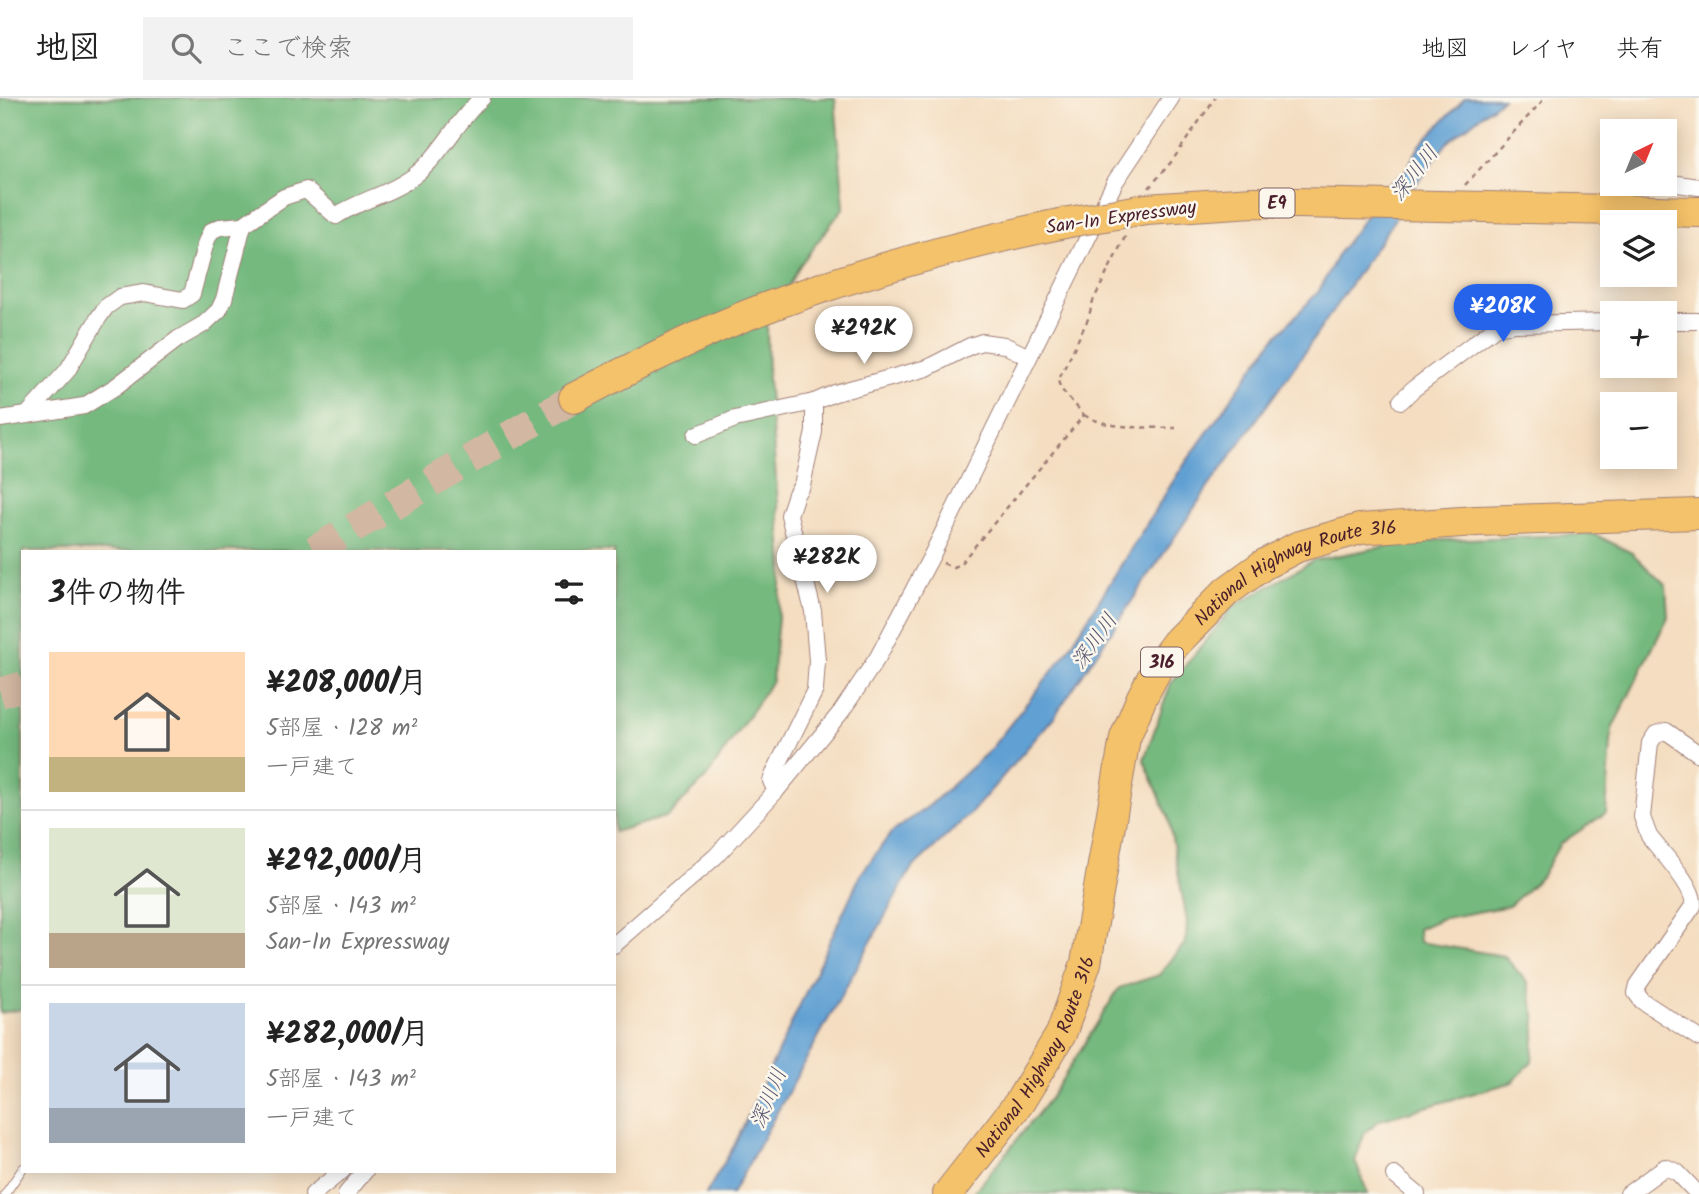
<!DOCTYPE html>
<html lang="ja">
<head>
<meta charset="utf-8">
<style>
  :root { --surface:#fff; --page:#f2f2f2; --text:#222; --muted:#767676; --line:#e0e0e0; --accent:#2563eb }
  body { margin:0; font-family:Kalam,"Klee One",sans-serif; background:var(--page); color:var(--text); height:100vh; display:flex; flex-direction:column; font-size:26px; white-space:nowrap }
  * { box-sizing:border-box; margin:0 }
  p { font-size:23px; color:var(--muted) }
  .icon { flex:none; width:38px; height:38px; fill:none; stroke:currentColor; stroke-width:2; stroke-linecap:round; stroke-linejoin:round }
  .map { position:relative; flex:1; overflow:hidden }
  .panel { position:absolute; left:21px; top:452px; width:595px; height:623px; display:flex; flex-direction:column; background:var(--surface); border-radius:0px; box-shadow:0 4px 18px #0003 }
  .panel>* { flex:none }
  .needle { width:46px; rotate:43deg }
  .fabs { position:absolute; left:1600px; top:21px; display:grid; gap:14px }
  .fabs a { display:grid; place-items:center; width:77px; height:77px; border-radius:0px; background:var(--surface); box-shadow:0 4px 18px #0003; font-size:35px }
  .price { position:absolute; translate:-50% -60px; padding:0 16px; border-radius:24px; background:#fff; color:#222; font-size:23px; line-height:46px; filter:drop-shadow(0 2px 4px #0008) }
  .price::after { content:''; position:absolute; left:50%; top:42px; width:21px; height:16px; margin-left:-10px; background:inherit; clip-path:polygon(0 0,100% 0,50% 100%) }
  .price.selected { background:var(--accent); color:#fff }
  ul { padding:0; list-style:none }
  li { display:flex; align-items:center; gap:21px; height:175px; padding:0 28px }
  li+li { border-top:2px solid var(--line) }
  li span { display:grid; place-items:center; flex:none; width:196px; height:140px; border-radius:0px; color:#555 }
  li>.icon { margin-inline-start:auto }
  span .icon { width:84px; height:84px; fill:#fffc; stroke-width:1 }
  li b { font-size:30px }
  h2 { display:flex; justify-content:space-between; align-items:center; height:84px; padding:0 28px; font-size:30px }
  header { display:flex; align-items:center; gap:42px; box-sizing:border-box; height:98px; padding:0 35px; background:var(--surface); border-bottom:2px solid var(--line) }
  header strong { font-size:33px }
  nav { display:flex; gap:38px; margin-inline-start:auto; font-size:24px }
  .search { width:490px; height:63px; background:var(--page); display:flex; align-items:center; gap:18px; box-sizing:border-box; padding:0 24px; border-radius:0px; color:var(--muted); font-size:26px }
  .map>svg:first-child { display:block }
</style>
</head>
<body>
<header>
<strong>地図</strong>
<div class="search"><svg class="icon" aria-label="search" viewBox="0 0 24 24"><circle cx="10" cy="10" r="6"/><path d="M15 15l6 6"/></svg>ここで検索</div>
<nav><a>地図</a><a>レイヤ</a><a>共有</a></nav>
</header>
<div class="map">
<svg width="1699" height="1096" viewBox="0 0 1699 1096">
  <rect width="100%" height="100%" fill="#fbf7ec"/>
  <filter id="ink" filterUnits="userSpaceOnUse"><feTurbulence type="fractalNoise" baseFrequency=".0143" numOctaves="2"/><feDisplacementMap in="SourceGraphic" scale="14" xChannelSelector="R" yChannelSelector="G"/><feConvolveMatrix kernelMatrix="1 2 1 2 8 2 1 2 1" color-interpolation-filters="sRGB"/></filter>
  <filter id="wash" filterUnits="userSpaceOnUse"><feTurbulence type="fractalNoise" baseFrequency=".00686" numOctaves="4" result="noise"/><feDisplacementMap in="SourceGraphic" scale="28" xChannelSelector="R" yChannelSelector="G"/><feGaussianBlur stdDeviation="1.57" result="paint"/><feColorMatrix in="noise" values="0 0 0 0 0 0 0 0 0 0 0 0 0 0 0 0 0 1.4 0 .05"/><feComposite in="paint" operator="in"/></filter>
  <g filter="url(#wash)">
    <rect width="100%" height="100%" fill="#f4ddc0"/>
    <g fill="#74b97e" stroke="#5f6c54" stroke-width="2">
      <polygon points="0,0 835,0 844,109 800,167 767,226 768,280 783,468 772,583 706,680 668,718 614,734 614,453 23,453 23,911 0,915"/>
      <polygon points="1594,436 1632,455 1666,488 1668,519 1612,631 1606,715 1560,746 1541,779 1509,808 1440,821 1418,831 1419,844 1504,858 1528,885 1536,922 1532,963 1513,984 1380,1022 1365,1034 1355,1063 1368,1096 973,1096 1052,998 1119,890 1159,877 1186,844 1187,823 1168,718 1144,662 1171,585 1233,509 1314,462 1415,443"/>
    </g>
    <polygon fill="#61a0d3" stroke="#56607f" stroke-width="2" points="1465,0 1503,0 1447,45 1409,96 1394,122 1300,261 1207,391 1054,619 972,714 911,771 732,1096 706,1096 734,1048 861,776 891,735 930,707 989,653 1065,557 1179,374 1273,242 1319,193 1338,156 1371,111 1383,91 1406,72 1420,47"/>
  </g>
  <g filter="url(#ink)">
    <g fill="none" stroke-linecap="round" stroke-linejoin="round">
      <g stroke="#d2b7a2" stroke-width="30" stroke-dasharray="30 15" stroke-linecap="butt">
        <polyline points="314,453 574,300"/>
        <polyline points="0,595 23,588"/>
      </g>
      <g stroke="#9f7e76" stroke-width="10">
        <polyline id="lane" points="5,1096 23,1070"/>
      </g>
      <g stroke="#9f7e76" stroke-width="18">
        <g id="street">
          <polyline points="1664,84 1699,89"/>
          <polyline points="1664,223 1699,223"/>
          <polyline points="1401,303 1412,292 1496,229 1513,226 1612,224"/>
          <polyline points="27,317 84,308 115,289 178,241 204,226 219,212 224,201 243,127"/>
          <path d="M0,321l27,-4 40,-44 32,-54 7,-10 14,-10 24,-4 39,7 9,-6 14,-52 5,-11 9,-4 23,-2 41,-28 22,-7 30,26c24,-16 55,-22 78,-40 28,-21 42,-55 68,-78"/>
          <polyline points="696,337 735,321 814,304 835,295 927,270 970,248 982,244 1004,247 1029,259"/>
          <path d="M1699,656l-33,-23 -10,3 -6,9 -8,74 7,19c11,15 48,52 44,70l-55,79 -2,8 6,8 57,37"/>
          <polyline points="776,693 771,683 775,673 815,592 817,563 813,513 789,417 796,396 802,387 814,334 814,304"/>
          <polyline points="614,847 716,758 776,693 841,614 878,559 931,459 1115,84 1171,0"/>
          <polyline points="1394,1077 1417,1096"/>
          <polyline points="313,1096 342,1073"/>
          <polyline points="346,1096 365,1073"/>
          <polyline points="1628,1096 1665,1069 1677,1074 1698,1096"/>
        </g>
      </g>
      <g stroke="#9f7e76" stroke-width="32">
        <g id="highway">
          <polyline points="1486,109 1699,114"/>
          <path d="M574,300c55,-29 110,-57 168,-81 105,-42 216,-72 327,-95"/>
          <path id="s1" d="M948,1096l71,-91 42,-69 25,-71 39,-225 17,-41 16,-30 18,-24 51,-52 36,-26 34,-18 63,-18 116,-8 223,-7"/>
        </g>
      </g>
      <g stroke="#9f7e76" stroke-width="2.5" stroke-dasharray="5 5" stroke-linecap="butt">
        <polyline points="1465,87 1545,0"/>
        <polyline points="1149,90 1172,63 1215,0"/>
        <path d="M1084,317c26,15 63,12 92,13"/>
        <polyline points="943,465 953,469 960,466 1084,317 1061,291 1058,283 1088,221 1093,203 1126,137"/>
      </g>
      <use href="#lane" stroke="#fff" stroke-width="8"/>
      <use href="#street" stroke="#fff" stroke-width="16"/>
      <use href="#highway" stroke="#f4c26a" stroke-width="30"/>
      <g stroke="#9f7e76" stroke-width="32" stroke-linecap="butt">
        <polyline id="highway-bridge" points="1069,124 1146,111 1253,104 1486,109"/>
      </g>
      <use href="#highway-bridge" stroke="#f4c26a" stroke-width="30"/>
    </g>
  </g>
  <g text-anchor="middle" stroke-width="5" stroke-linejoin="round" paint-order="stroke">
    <g fill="#fbf7ec" stroke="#7f6065" stroke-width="2">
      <rect x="1259.5" y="90.5" width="35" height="29" rx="5"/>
      <rect x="1141" y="549.5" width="42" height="29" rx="5"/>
    </g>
    <g font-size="18" font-weight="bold" fill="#4a1f2b">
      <text x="1277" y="111">E9</text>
      <text x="1162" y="570">316</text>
    </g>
    <g font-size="19" fill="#4a1f2b" stroke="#fbf7ec">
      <text transform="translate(1121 118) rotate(-8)" y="7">San-In Expressway</text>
      <text dy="7" stroke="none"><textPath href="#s1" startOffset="752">National Highway Route 316</textPath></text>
      <text dy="7" stroke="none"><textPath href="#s1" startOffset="164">National Highway Route 316</textPath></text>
    </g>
    <g font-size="21" font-style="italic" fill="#53536e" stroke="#fbf7ec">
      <text transform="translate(1414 75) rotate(-52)" y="7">深川川</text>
      <text transform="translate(1094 543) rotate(-55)" y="7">深川川</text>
      <text transform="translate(768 1000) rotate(-68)" y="7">深川川</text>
    </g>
  </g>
</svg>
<div class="fabs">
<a><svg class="needle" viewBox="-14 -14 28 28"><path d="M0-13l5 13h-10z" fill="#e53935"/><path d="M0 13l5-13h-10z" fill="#767676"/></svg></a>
<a><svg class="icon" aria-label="layers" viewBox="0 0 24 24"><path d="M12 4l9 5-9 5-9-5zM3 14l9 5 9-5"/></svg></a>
<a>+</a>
<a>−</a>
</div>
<b class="price selected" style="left:1503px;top:246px">¥208K</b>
<b class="price" style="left:864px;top:268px">¥292K</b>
<b class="price" style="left:827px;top:497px">¥282K</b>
<section class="panel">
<h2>3件の物件<svg class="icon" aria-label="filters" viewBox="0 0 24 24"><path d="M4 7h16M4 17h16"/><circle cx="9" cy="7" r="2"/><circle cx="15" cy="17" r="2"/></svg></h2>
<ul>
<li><span style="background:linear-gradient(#ffd9b3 75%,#c2b280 0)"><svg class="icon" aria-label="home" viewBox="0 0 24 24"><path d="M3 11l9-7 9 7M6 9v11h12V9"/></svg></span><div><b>¥208,000/月</b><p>5部屋 · 128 m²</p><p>一戸建て</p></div></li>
<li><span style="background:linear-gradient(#dfe7d0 75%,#b9a48a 0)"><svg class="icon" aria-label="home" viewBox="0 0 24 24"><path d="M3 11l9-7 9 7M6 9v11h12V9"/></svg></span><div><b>¥292,000/月</b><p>5部屋 · 143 m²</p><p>San-In Expressway</p></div></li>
<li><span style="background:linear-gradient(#c9d6e8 75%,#9aa5b1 0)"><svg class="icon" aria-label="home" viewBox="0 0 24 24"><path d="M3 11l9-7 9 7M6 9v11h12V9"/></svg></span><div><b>¥282,000/月</b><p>5部屋 · 143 m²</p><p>一戸建て</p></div></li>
</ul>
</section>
</div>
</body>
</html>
